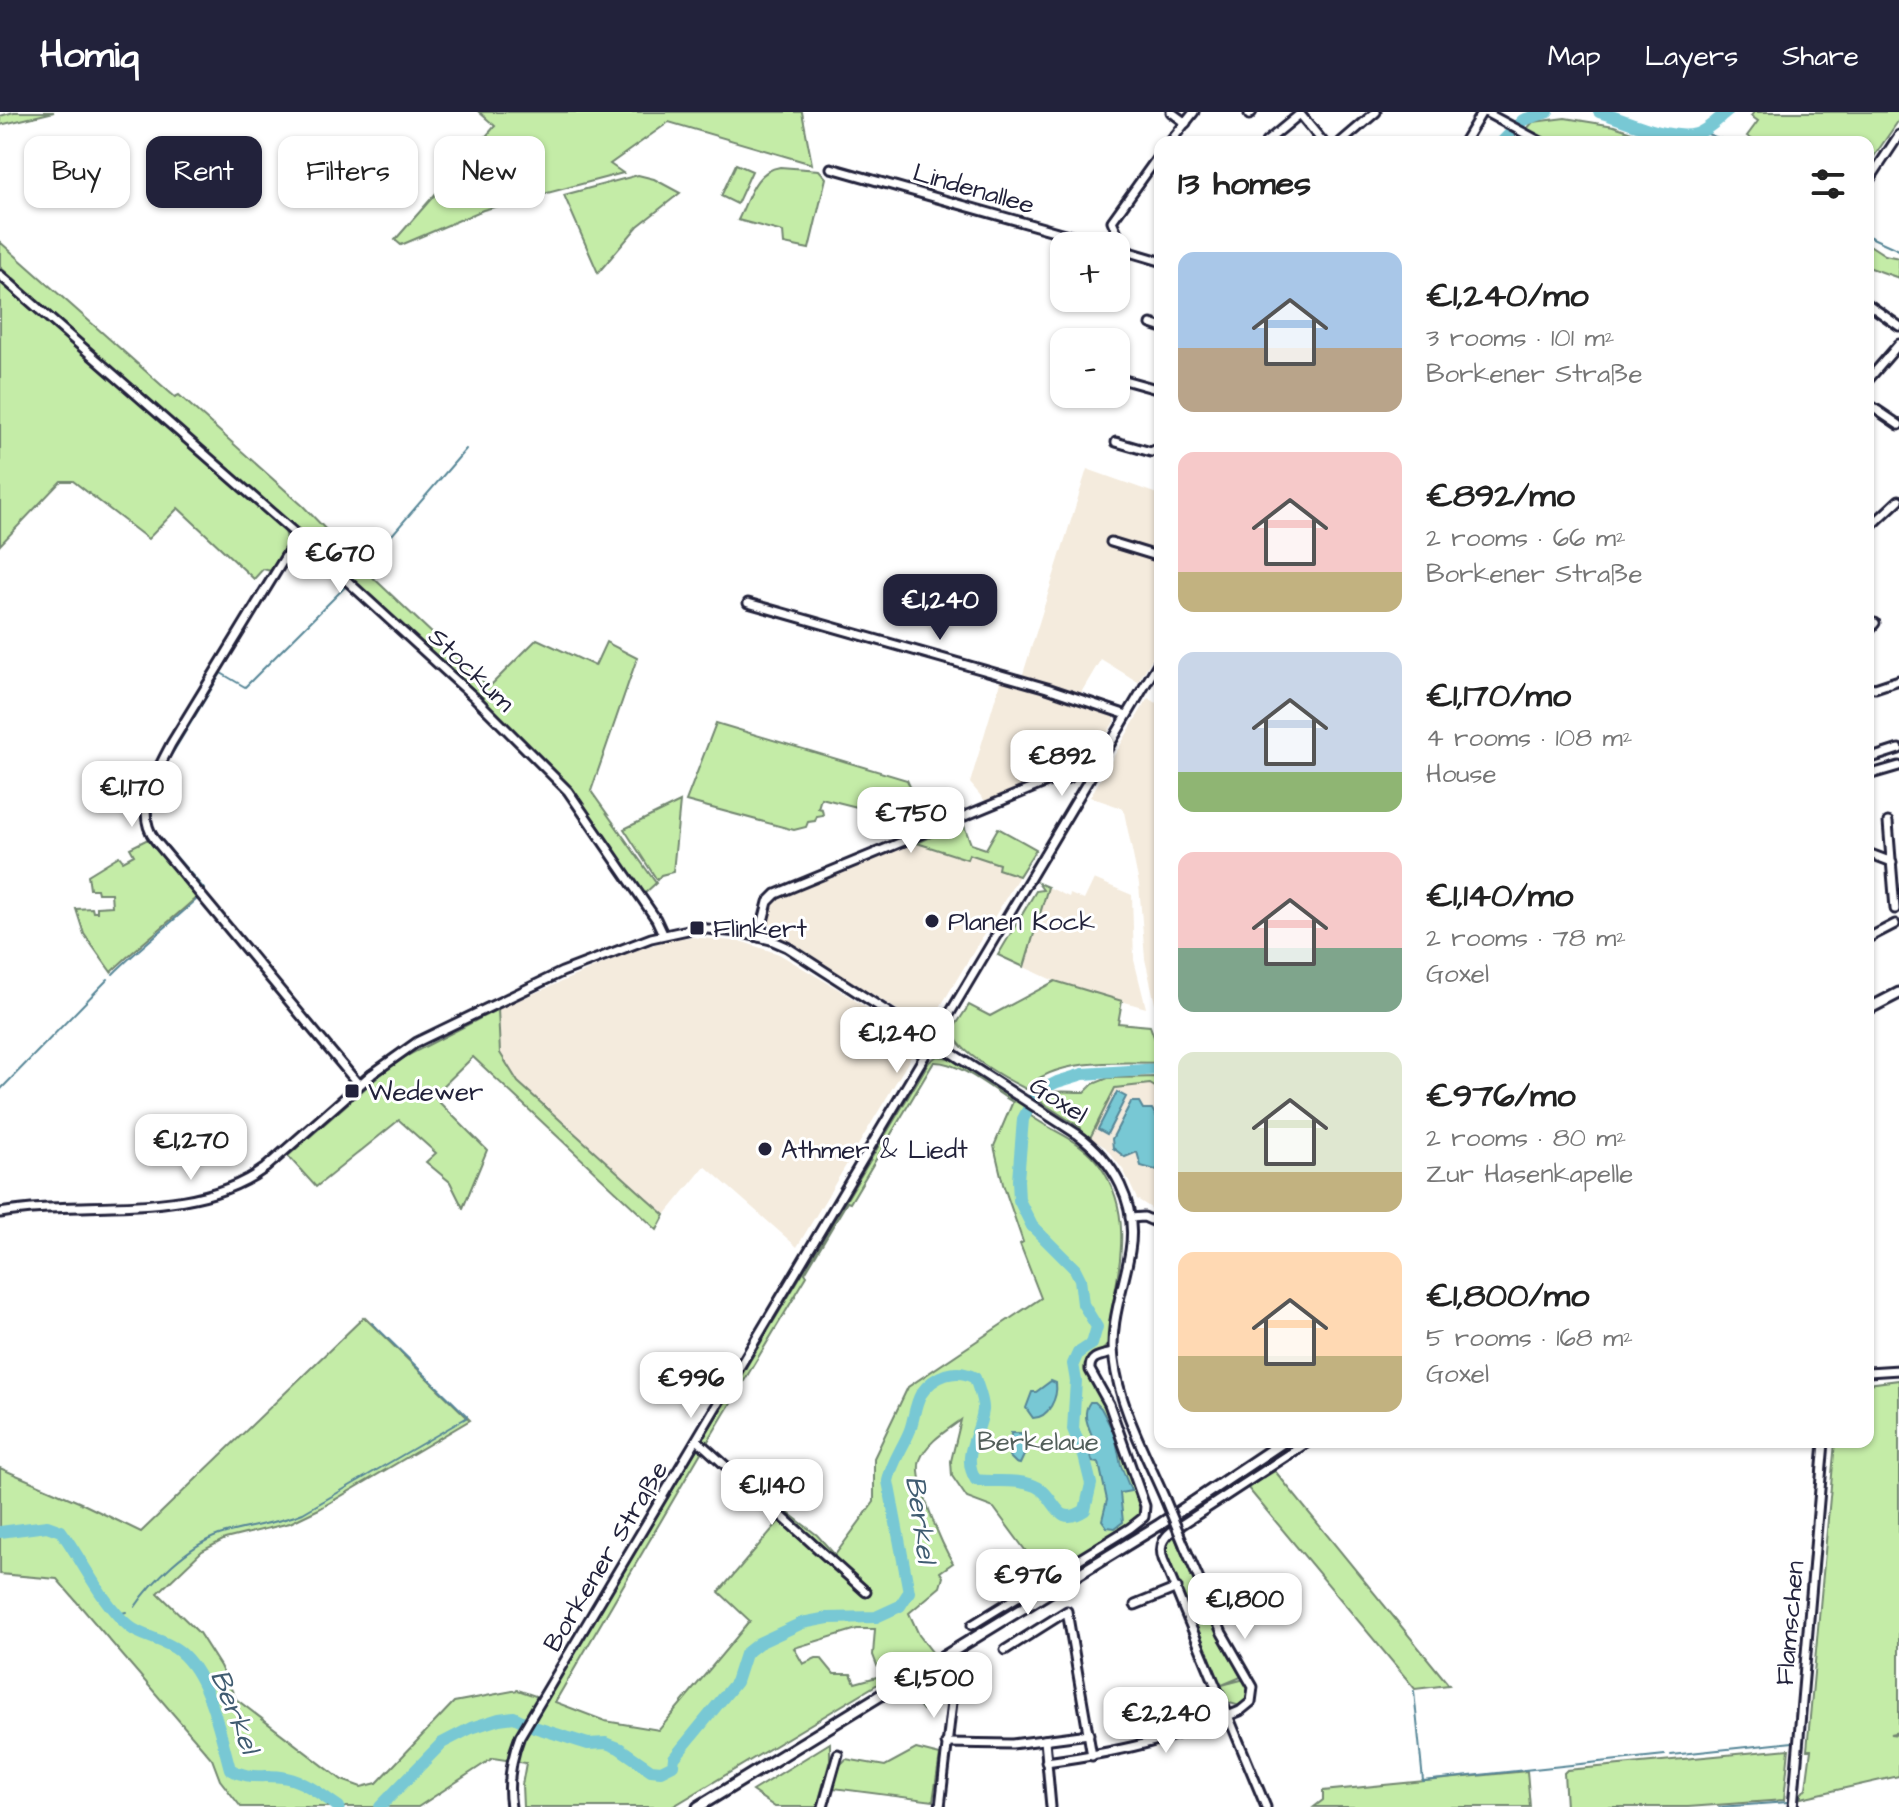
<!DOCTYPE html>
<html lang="en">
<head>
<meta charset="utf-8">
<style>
  :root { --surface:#fff; --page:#f6f6f6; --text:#222; --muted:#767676; --accent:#22223b }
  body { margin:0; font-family:"Architects Daughter",sans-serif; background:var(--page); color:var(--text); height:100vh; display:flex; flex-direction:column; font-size:30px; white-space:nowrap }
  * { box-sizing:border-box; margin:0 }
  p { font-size:26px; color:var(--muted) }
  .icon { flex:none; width:44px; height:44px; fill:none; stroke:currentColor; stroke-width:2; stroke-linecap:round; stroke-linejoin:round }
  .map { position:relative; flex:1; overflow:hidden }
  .panel { position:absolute; left:1154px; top:24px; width:720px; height:1312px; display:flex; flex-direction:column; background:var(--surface); border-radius:16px; box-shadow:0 2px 6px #0004 }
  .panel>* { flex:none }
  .hud { position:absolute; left:24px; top:24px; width:760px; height:72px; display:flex; gap:16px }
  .controls { position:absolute; left:1050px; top:120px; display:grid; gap:16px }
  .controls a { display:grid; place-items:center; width:80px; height:80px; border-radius:16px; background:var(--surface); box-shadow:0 2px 6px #0004; font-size:40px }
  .price { position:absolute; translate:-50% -68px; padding:0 18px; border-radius:16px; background:#fff; color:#222; font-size:26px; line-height:52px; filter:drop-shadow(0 2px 4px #0008) }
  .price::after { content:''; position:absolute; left:50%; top:48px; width:24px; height:18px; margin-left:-12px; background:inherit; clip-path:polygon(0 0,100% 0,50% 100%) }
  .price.selected { background:var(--accent); color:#fff }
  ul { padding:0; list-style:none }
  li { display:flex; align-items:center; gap:24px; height:200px; padding:0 24px }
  li span { display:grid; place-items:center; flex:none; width:224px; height:160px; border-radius:16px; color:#555 }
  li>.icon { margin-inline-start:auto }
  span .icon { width:96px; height:96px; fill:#fffc; stroke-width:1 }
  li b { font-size:34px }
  h2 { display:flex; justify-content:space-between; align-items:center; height:96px; padding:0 24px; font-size:34px }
  .pill { padding:0 28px; border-radius:16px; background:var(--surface); box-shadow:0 2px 6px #0004; font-size:28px; line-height:72px }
  .pill.selected { background:var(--accent); color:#fff }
  header { display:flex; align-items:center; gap:48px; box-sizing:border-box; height:112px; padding:0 40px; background:var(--accent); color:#fff }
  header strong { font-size:38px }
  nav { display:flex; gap:44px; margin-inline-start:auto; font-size:28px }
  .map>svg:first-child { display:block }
</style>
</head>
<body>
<header>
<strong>Homiq</strong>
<nav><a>Map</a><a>Layers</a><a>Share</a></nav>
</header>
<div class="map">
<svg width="1899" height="1695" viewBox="0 0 1899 1695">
  <rect width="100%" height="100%" fill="#fff"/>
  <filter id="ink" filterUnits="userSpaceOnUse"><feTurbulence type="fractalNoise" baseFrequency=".0125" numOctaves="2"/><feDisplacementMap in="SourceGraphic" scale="16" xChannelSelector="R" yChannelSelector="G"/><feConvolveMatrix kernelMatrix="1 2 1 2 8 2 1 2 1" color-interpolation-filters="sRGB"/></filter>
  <g filter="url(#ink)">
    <g fill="#f4ebdd">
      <polygon points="1087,357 1160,383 1160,533 1138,570 1101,547 1079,584 1024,565 1023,562"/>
      <polygon points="1001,567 1105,598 1112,603 1115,608 1087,656 1081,658 1076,652 985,689 970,671"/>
      <polygon points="1148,586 1160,593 1159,909 1145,847 1139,772 1124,700 1122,696 1090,685"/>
      <polygon points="918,729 917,731 966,747 969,742 999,753 998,757 1019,764 933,907 929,909 911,906 781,826 769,810 772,792 785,781"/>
      <polygon points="1094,767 1132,783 1134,848 1146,896 1061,872 1024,855 1048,775 1069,785 1070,782 1084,788"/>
      <polygon points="691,825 743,830 779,842 838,877 907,923 914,940 797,1135 705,1054 665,1103 518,970 500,941 498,897 635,838 676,826"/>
      <polygon points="1150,972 1160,978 1160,1106 1154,1098 1137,1087 1124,1059 1105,1035 1090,1026 1115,975"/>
    </g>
    <g fill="#c4eca7" stroke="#738771" stroke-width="2">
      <polygon points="14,0 54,0 0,13 0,4"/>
      <polygon points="479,0 802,0 812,52 669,10 610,52 623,61 483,98 401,133 395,128 495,14"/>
      <polygon points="1754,0 1899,0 1899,8 1868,53 1868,30 1756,30 1747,24 1758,9 1751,4"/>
      <polygon points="1565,6 1614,14 1652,27 1671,30 1515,30 1533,10"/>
      <polygon points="736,52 752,59 737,92 721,84"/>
      <path d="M780,55l39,3 7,8 -17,71 -25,-5 -1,-12 -45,-12c11,-22 16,-49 42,-53z"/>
      <polygon points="638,63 654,67 680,81 638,114 598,161 564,83"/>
      <polygon points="0,130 167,278 175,285 179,283 303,394 365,458 489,575 537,527 595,554 606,530 637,546 591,679 656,771 644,782 572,676 481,586 301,419 289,412 0,155"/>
      <polygon points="1868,132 1885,143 1899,146 1899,166 1868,155"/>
      <path d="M0,170l281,244c14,15 -1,30 -10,45l-8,-2 -9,10 -76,-71 -30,31 -75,-58h-12l-61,64z"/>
      <polygon points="716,611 907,668 913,681 892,689 896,698 889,703 821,686 818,696 822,697 823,703 817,704 815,709 808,710 806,715 794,718 686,689"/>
      <polygon points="680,690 673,760 661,763 657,768 624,717"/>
      <polygon points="963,711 971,732 986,737 998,716 1036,737 1019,764 998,757 999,752 969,742 967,747 917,731"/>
      <path d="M148,727l51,56c-29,27 -59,49 -88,77l-27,-38 -8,-25 16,-1 1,4h4v-5l15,-1 -1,-13h-13l-1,-4h-7l-2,-14 31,-19 4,5 11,-6 -4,-7z"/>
      <polygon points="1038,771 1048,775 1024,855 998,843 1036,779 1043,778"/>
      <path d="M1055,869l67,20 -4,22 32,3 10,27v10c-38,-1 -107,-5 -134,26 -20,-10 -68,-36 -74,-58l17,-26 21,11z"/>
      <polygon points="498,897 500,941 518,970 665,1103 657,1118 473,945 433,984 487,1038 463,1096 450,1070 426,1050 436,1041 399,1008 316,1075 288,1044 395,950"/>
      <path d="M937,944c25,1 52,25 72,37l2,8c-20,-13 -54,-40 -77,-39l-84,141 -3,-1 -42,71 2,3 -102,170 -2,-7 226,-377z"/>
      <path d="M1160,965v13l-10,-6 -35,4 -25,50 -9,-7v-3l-43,-28c11,-13 31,-7 47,-8l8,-8 15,-6z"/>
      <path d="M1014,987l17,10v7c25,18 50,23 69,50 33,46 20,98 11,149 -2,9 1,22 -4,30 -4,7 -14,10 -20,15l1,9 21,40 33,93v9l-8,9 -89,57 -51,-69 -27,-10 -15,-22 -1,-15 10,-41c-15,11 -34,22 -41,40 -7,19 22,85 33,103l-13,9 3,5 -3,10 -31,26 10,22 13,17 -49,29 -10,-26 2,-26h-18l-63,19 9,16 13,-6h5l13,16h17l4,9 22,-6 4,5 -209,125h-149l-1,-22 4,-22 -33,-5 -75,49h-177l-21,-27 -8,-21 -155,-180 -57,-5v-106l81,35 60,29 223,-215 106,103 -151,89 -29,14 -65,16 -23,12 -44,42 41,40 21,33 16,33 106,81 19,7 16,-4 77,-81 64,-12 29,10 149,-250 7,-1 -148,253 50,19 54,9 91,-109 -31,-29 68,-80 30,23 18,20 39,-53v-44l34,-71 133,-89 -21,-54 3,-2 -20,-58 -9,-38z"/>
      <polygon points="1899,1268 1899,1620 1890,1622 1899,1623 1899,1664 1801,1686 1801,1682 1806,1676 1811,1638 1807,1638 1835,1330 1868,1330 1868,1272"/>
      <polygon points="1275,1359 1449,1573 1415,1577 1247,1375"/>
      <polygon points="1173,1421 1212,1512 1241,1565 1222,1573 1245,1567 1251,1578 1248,1589 1240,1594 1226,1590 1165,1438 1166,1429"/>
      <polygon points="954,1548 938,1582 923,1598 913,1586 897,1584"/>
      <polygon points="830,1631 830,1648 817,1695 775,1695 752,1679"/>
      <polygon points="916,1637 940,1643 933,1689 833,1676 840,1653 846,1647 885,1654"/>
      <polygon points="1789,1637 1784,1688 1688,1695 1566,1695 1564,1661 1567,1658"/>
      <polygon points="1527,1659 1530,1695 1314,1695 1323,1688 1323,1679"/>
    </g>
    <g fill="#78c8d4" stroke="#568697" stroke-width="2">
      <polygon points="1117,980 1126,985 1107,1022 1098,1017"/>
      <polygon points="1131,990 1139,990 1143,997 1152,997 1156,1004 1160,1002 1160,1055 1155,1058 1141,1054 1137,1040 1125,1045 1113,1036 1112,1027"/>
      <path d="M1051,1269l5,2c2,14 -7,35 -23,35l-7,-10 6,-16h4z"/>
      <path d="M1090,1290h5l6,6 14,27 6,31 10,25 -11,2 3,29 -8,6 -8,-1 -5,-7 5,-20 -8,-37 -7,-1 -2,-10 6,-3c-3,-17 -17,-32 -6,-47z"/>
      <polygon points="1011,1321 1021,1321 1027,1337 1020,1352 1016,1351 1009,1344"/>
    </g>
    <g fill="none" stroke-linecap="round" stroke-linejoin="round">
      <g stroke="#568697" stroke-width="2">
        <polyline points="1702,20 1729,30"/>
        <polyline points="1868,124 1899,138"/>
        <polyline points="361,459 466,337"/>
        <polyline points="167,650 221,561 245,575 346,474"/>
        <polyline points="151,710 154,681 161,661"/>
        <polyline points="154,719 204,777 204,781"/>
        <path d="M113,862c28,-28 58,-50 86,-77"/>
        <polyline points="0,978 108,867"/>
        <path d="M135,1495c18,-27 53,-61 84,-72 28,-9 57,-11 84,-22l163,-95 1,-2 -95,-93"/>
        <polyline points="118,1502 126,1500"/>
        <polyline points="1414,1579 1423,1669 1665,1643"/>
        <polyline points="1671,1643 1793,1630"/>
        <polyline points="1719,1695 1788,1690"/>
      </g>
      <g stroke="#78c8d4" stroke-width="12">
        <path d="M1599,0c27,8 70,29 97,22 11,-3 22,-15 31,-22"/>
        <polyline points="1502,30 1523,8 1548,0"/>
        <path d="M0,1420l47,-6 14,5c21,29 42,74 69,96 12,10 34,12 49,24 30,24 41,82 51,118 19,12 36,4 57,9 19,4 36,18 52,29"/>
        <path d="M380,1695l62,-64 29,-15 28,-9 15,-2 20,10 54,17 18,-1 13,5 32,22 10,1 12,-6 1,-7 62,-76 9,-28 14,-11 43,-20 26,-5 48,-1 24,-11 9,-14 -21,-111c4,-20 15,-33 22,-51 4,-11 5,-26 11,-36 13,-19 35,-27 54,-16 3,10 9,23 8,32 -3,26 -23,45 -7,70 19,3 41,-2 59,6 22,9 20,44 50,24l6,-26 -7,-28 -11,-27 3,-48 -3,-17 5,-11 14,-9 5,-17 -14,-23 -3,-25 -5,-10 -43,-43 -13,-26 -1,-20 5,-61 14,-27 20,-10 26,-8 77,-5"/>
      </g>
      <g stroke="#22223b" stroke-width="13">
        <g id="minor">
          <polyline points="1171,0 1186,11"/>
          <polyline points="1485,0 1541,30"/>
          <polyline points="1249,3 1252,0"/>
          <polyline points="1170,30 1194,0"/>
          <polyline points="1266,30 1300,2 1323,30"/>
          <polyline points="1341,30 1376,0"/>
          <polyline points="1464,30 1482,0"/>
          <polyline points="831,56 1107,134"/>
          <polyline points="1868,70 1899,23"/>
          <polyline points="1116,136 1160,149"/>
          <polyline points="1122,138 1122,132 1112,109 1160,42"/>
          <polyline points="0,163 298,424 474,585 568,679 656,807 663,822"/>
          <polyline points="1868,192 1899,214"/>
          <polyline points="1151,212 1160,215"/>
          <polyline points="1117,266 1160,278"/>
          <polyline points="1868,268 1899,232"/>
          <polyline points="1868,292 1899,313"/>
          <polyline points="1116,330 1151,340 1157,337"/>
          <polyline points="1868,417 1899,388"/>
          <path d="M298,424l-127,208c-14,27 -38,67 -16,96l204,245"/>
          <polyline points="1111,430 1160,445"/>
          <polyline points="748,491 1047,576 1127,603"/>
          <polyline points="1868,519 1875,511"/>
          <polyline points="1868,575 1875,576 1899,568"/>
          <polyline points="1868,647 1899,637"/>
          <polyline points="1868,663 1899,654"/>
          <polyline points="1888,710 1895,797"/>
          <polyline points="1868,741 1892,750"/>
          <polyline points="759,825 768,790 776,782 1047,670 1069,666"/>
          <polyline points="1868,826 1895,812"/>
          <path d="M0,1101c84,-15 192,9 265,-45l107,-94 45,-32 145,-70 89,-34 46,-10 41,4 33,8 16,7 290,187c37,27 61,70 53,117 -6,37 -21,71 -16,109 5,46 33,97 51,139"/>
          <polyline points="1130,1106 1144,1105 1160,1112"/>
          <polyline points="1868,1260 1899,1258"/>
          <polyline points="697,1328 866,1480"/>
          <polyline points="1135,1493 1177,1476"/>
          <path d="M972,1513l158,-97 14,-11 1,-11 -36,-102 -19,-34c-1,-14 11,-14 23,-17"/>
          <polyline points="1005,1538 1067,1499 1092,1644"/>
          <polyline points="1045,1628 1051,1695"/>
          <polyline points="946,1631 1012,1632 1089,1622"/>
          <path d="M1046,1650c74,-10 125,-22 194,-51l11,-9 2,-15 -31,-54 -38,-88"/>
          <path d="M511,1695c-4,-25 0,-48 9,-71l640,-1076"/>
          <polyline points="823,1695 838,1642"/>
          <polyline points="940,1695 952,1590"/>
          <path d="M1266,1695l-103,-248c-4,-12 -1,-20 9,-28l136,-89"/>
          <polyline points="1793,1695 1824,1330"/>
        </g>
      </g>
      <g stroke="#22223b" stroke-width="15">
        <g id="major">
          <polyline points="1868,897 1899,881"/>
          <polyline points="698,1695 1159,1413 1283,1330"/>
        </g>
      </g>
      <use href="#minor" stroke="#fff" stroke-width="7"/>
      <use href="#major" stroke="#fff" stroke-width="9"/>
      <g stroke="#22223b" stroke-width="13" stroke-linecap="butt">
        <polyline id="minor-bridge" points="1165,1387 1184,1433"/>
      </g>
      <use href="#minor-bridge" stroke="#fff" stroke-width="7"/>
    </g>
  </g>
  <g fill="#22223b" stroke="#fff" stroke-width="3">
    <circle cx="932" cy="809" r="8"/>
    <rect x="689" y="808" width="16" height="16" rx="4"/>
    <rect x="344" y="971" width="16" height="16" rx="4"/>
    <circle cx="765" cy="1037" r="8"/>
  </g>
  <g text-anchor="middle" stroke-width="6" stroke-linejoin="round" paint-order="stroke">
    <g font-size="26" fill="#22223b" stroke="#fff">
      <text transform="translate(974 76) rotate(16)" y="9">Lindenallee</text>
      <text transform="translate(472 557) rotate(44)" y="9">Stockum</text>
      <text transform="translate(1059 987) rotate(33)" y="9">Goxel</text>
      <text transform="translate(605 1444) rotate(-59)" y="9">Borkener Straße</text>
      <text transform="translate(1789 1511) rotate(-85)" y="9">Flamschen</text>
    </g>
    <g font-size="26" fill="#22223b" stroke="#fff" text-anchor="start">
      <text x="948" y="818">Planen Kock</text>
      <text x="713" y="825">Flinkert</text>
      <text x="368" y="988">Wedewer</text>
      <text x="781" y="1046">Athmer &amp; Liedt</text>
    </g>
    <g font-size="26" fill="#535f5b" stroke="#fff">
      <text x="1038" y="1338">Berkelaue</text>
    </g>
    <g font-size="28" font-style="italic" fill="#405c71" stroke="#fff">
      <text transform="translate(922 1407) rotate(82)" y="10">Berkel</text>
      <text transform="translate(236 1599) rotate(68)" y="10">Berkel</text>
    </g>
  </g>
</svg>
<div class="controls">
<a>+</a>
<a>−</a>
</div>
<b class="price" style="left:340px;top:483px">€670</b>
<b class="price selected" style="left:940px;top:530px">€1,240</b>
<b class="price" style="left:1062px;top:686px">€892</b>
<b class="price" style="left:132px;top:717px">€1,170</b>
<b class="price" style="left:911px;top:743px">€750</b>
<b class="price" style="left:897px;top:963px">€1,240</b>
<b class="price" style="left:191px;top:1070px">€1,270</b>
<b class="price" style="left:691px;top:1308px">€996</b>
<b class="price" style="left:772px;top:1415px">€1,140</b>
<b class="price" style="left:1028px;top:1505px">€976</b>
<b class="price" style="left:1245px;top:1529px">€1,800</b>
<b class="price" style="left:934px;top:1608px">€1,500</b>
<b class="price" style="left:1166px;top:1643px">€2,240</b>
<div class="hud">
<a class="pill">Buy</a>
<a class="pill selected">Rent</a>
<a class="pill">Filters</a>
<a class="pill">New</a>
</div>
<section class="panel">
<h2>13 homes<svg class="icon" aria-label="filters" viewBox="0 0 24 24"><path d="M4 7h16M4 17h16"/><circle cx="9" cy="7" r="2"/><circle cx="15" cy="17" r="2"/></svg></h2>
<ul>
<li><span style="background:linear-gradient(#a9c7e8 60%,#b9a48a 0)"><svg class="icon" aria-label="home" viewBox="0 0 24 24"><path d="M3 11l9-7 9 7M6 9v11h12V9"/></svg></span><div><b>€1,240/mo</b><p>3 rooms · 101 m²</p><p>Borkener Straße</p></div></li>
<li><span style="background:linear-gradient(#f6c9c9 75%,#c2b280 0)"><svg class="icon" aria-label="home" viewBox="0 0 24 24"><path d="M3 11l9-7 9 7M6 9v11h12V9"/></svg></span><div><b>€892/mo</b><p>2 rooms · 66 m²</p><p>Borkener Straße</p></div></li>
<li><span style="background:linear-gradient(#c9d6e8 75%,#8fb573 0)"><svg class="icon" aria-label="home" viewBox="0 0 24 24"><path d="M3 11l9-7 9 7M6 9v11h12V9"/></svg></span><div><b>€1,170/mo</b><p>4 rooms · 108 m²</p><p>House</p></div></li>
<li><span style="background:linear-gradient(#f6c9c9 60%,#7fa58c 0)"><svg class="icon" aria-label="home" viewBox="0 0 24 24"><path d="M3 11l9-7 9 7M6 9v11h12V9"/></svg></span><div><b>€1,140/mo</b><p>2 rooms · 78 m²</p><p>Goxel</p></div></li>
<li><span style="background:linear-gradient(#dfe7d0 75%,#c2b280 0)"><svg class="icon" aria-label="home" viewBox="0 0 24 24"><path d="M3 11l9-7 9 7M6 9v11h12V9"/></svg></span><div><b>€976/mo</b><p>2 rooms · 80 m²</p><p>Zur Hasenkapelle</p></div></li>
<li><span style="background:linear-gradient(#ffd9b3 65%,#c2b280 0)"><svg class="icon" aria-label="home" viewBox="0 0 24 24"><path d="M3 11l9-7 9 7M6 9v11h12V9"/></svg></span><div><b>€1,800/mo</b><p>5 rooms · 168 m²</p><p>Goxel</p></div></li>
</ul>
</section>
</div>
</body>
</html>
